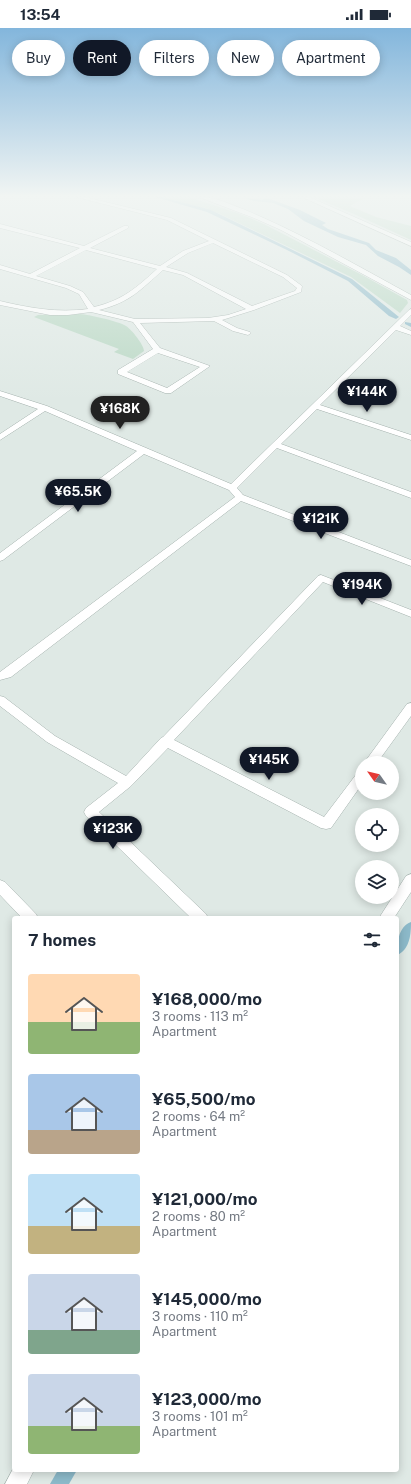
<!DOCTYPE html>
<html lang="en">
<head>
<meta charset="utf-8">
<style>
  :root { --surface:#fff; --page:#f6f6f7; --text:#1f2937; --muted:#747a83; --accent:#111827 }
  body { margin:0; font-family:"Public Sans",sans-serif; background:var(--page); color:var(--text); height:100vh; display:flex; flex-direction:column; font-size:15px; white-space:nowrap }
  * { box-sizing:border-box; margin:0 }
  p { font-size:13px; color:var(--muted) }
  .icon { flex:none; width:22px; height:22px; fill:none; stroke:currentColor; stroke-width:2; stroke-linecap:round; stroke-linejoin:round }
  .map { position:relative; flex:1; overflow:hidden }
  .panel { position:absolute; left:12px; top:888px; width:387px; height:556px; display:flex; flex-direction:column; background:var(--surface); border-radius:4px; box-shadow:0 2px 10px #0003 }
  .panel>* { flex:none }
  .hud { position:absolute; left:12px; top:12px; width:387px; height:36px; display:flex; gap:8px }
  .needle { width:26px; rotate:304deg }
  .controls { position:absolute; left:355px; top:728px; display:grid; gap:8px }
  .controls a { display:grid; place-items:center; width:44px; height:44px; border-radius:50%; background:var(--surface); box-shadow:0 2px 10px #0003; font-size:20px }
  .price { position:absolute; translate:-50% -34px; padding:0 9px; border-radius:14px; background:var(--accent); color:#fff; font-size:13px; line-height:26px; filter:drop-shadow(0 1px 2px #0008) }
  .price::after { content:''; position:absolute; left:50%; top:24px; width:12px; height:9px; margin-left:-6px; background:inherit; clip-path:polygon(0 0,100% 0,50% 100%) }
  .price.active { background:#222; color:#fff }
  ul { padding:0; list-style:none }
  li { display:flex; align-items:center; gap:12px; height:100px; padding:0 16px }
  li span { display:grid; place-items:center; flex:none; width:112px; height:80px; border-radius:4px; color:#555 }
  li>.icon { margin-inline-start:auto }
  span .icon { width:48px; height:48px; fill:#fffc; stroke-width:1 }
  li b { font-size:17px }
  h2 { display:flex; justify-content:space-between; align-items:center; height:48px; padding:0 16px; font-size:17px }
  .pill { padding:0 14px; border-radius:18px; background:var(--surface); box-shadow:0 2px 10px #0003; font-size:14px; line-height:36px }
  .pill.active { background:var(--accent); color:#fff }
  .status { display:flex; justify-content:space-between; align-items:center; height:28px; padding:0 20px; background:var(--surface); direction:ltr }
  .status svg { height:11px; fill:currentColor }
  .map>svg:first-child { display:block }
</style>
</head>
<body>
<div class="status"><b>13:54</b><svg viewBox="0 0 49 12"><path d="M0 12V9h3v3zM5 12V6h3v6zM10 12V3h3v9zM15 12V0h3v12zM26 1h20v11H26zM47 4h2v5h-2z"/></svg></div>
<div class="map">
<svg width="411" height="1456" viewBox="0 0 411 1456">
  <rect width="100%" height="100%" fill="#dfe9e5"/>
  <g fill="#bad8c5">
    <polygon points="163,169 189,169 238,185 264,196 364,248 407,272 408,275 400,285 351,249 218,185"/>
    <polygon points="313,169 351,169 362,171 350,178 376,189 411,198 411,212 354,186"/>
    <path d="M80,286c10,1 38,7 46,12 6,4 18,19 18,25l-11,8 -19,-7 5,-3 -85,-32 4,-2z"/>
  </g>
  <polygon fill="#8cb9c9" points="241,169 262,172 265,170 270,171 300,182 326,195 322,197 328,201 369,215 376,222 396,230 411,242 411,247 399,239 378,228 366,217 338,209 304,193 288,181 273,175 254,173"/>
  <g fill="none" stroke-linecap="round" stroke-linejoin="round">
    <g fill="#8cb9c9" fill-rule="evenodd">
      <polygon points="155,169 162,169 211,182 352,251 399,289 396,291 389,288 348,253 287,222 207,184"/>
      <polygon points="405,294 411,295 411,299 405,296"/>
      <path d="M411,894c0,11 -1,28 -14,33 0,-12 1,-28 14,-33z"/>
      <polygon points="58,1442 77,1442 69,1456 50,1456"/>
    </g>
    <g stroke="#a3b0ac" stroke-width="1">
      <g id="minor">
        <path d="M76,169h9l86,21 116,57 15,11 -1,6 -47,18 -32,10 15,8 13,4 1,1 -3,2 -15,-4 -19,-10 -74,2 20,25 50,18 -39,27h-6l-47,-19v-4l35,-21 -20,-27 -42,-10 -23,3h-18l-50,-10v-4c30,7 57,12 88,8l-9,-15 -13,-6 -66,-19v-4l30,9 50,-26 -80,-20v-4l84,22 40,-20h4v2l-38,20 70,18 23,-15 26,-10 -42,-21zM213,215l70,34 14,11 -2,3 -43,15 -65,-33 -21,-6 22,-14zM86,222l71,19c-21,19 -34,31 -63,38l-11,-15 -13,-6 -34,-10zM163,242l20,5 63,34 -18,6 -20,3 -73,1 -36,-9c32,-8 41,-20 64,-40zM158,325l42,14 -33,21 -40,-16z"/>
        <path d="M199,169c15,-1 30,7 44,12 58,24 113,56 168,86v5l-130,-70 -27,-12z"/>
        <polygon points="302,169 309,169 411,214 411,218"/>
        <polygon points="411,281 411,287 400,298 411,303 411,307 396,302 320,377 411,407 411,412 317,381 281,416 411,464 411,470 277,420 237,460 243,467 411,532 411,538 241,473 11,649 0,652 0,644 235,469 229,462 144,426 3,532 0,533 0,525 137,423 45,383 0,412 0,406 38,381 0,368 0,363 47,378 231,456 409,282"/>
        <polygon points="321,547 411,582 411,589 323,554 174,712 324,789 358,744 362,742 362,756 331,800 326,801 321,800 168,720 131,758 99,784 206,886 208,890 191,890 86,788 84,784 86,780 118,755 47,714 0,678 0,668 4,669 55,708 126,748 161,710 163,709 318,548"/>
        <polygon points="411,675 411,688 377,735 364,735 407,676"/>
        <polygon points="411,846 411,864 394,890 379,890 406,848"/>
        <polygon points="0,852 5,854 36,886 38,890 22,890 0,867"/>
        <polygon points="14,1439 14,1442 34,1442 27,1456 5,1456"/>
      </g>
    </g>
    <use href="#minor" fill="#fff" fill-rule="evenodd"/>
  </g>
  <linearGradient id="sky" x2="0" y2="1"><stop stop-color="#83b6dc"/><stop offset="0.45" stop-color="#f1f5f3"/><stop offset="1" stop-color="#f1f5f3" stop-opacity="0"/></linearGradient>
  <rect width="411" height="373" fill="url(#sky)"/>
</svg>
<div class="controls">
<a><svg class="needle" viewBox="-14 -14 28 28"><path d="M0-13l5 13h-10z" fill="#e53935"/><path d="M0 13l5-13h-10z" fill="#747a83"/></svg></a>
<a><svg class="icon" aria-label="locate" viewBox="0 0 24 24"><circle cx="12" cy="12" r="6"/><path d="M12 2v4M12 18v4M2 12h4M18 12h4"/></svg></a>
<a><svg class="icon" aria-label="layers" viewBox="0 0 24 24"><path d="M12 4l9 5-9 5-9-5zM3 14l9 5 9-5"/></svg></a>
</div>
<b class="price" style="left:367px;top:385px">¥144K</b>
<b class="price active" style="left:120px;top:402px">¥168K</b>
<b class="price" style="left:78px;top:485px">¥65.5K</b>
<b class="price" style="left:321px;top:512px">¥121K</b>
<b class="price" style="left:362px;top:578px">¥194K</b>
<b class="price" style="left:269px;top:753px">¥145K</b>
<b class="price" style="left:113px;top:822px">¥123K</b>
<div class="hud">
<a class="pill">Buy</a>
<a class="pill active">Rent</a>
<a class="pill">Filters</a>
<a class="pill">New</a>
<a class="pill">Apartment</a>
</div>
<section class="panel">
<h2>7 homes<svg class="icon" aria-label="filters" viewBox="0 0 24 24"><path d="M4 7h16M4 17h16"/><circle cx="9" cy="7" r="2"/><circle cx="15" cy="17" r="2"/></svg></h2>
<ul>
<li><span style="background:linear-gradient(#ffd9b3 60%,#8fb573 0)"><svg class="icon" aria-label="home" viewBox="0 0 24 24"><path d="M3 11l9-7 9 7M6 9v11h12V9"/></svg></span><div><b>¥168,000/mo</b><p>3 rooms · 113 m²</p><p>Apartment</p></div></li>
<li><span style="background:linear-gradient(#a9c7e8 70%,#b9a48a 0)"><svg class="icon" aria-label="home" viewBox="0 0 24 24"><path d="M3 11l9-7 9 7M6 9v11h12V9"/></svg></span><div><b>¥65,500/mo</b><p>2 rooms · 64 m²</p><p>Apartment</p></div></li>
<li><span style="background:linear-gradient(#bfe0f5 65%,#c2b280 0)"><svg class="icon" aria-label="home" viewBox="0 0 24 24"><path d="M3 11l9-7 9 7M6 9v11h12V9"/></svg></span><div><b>¥121,000/mo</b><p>2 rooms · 80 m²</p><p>Apartment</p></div></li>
<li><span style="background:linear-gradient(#c9d6e8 70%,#7fa58c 0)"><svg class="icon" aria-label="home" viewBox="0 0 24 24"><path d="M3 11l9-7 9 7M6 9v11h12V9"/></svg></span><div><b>¥145,000/mo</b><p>3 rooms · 110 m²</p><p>Apartment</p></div></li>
<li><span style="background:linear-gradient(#c9d6e8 65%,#8fb573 0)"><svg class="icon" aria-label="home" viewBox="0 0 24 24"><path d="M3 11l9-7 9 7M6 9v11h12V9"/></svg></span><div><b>¥123,000/mo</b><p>3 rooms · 101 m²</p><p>Apartment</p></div></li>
</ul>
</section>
</div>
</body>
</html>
